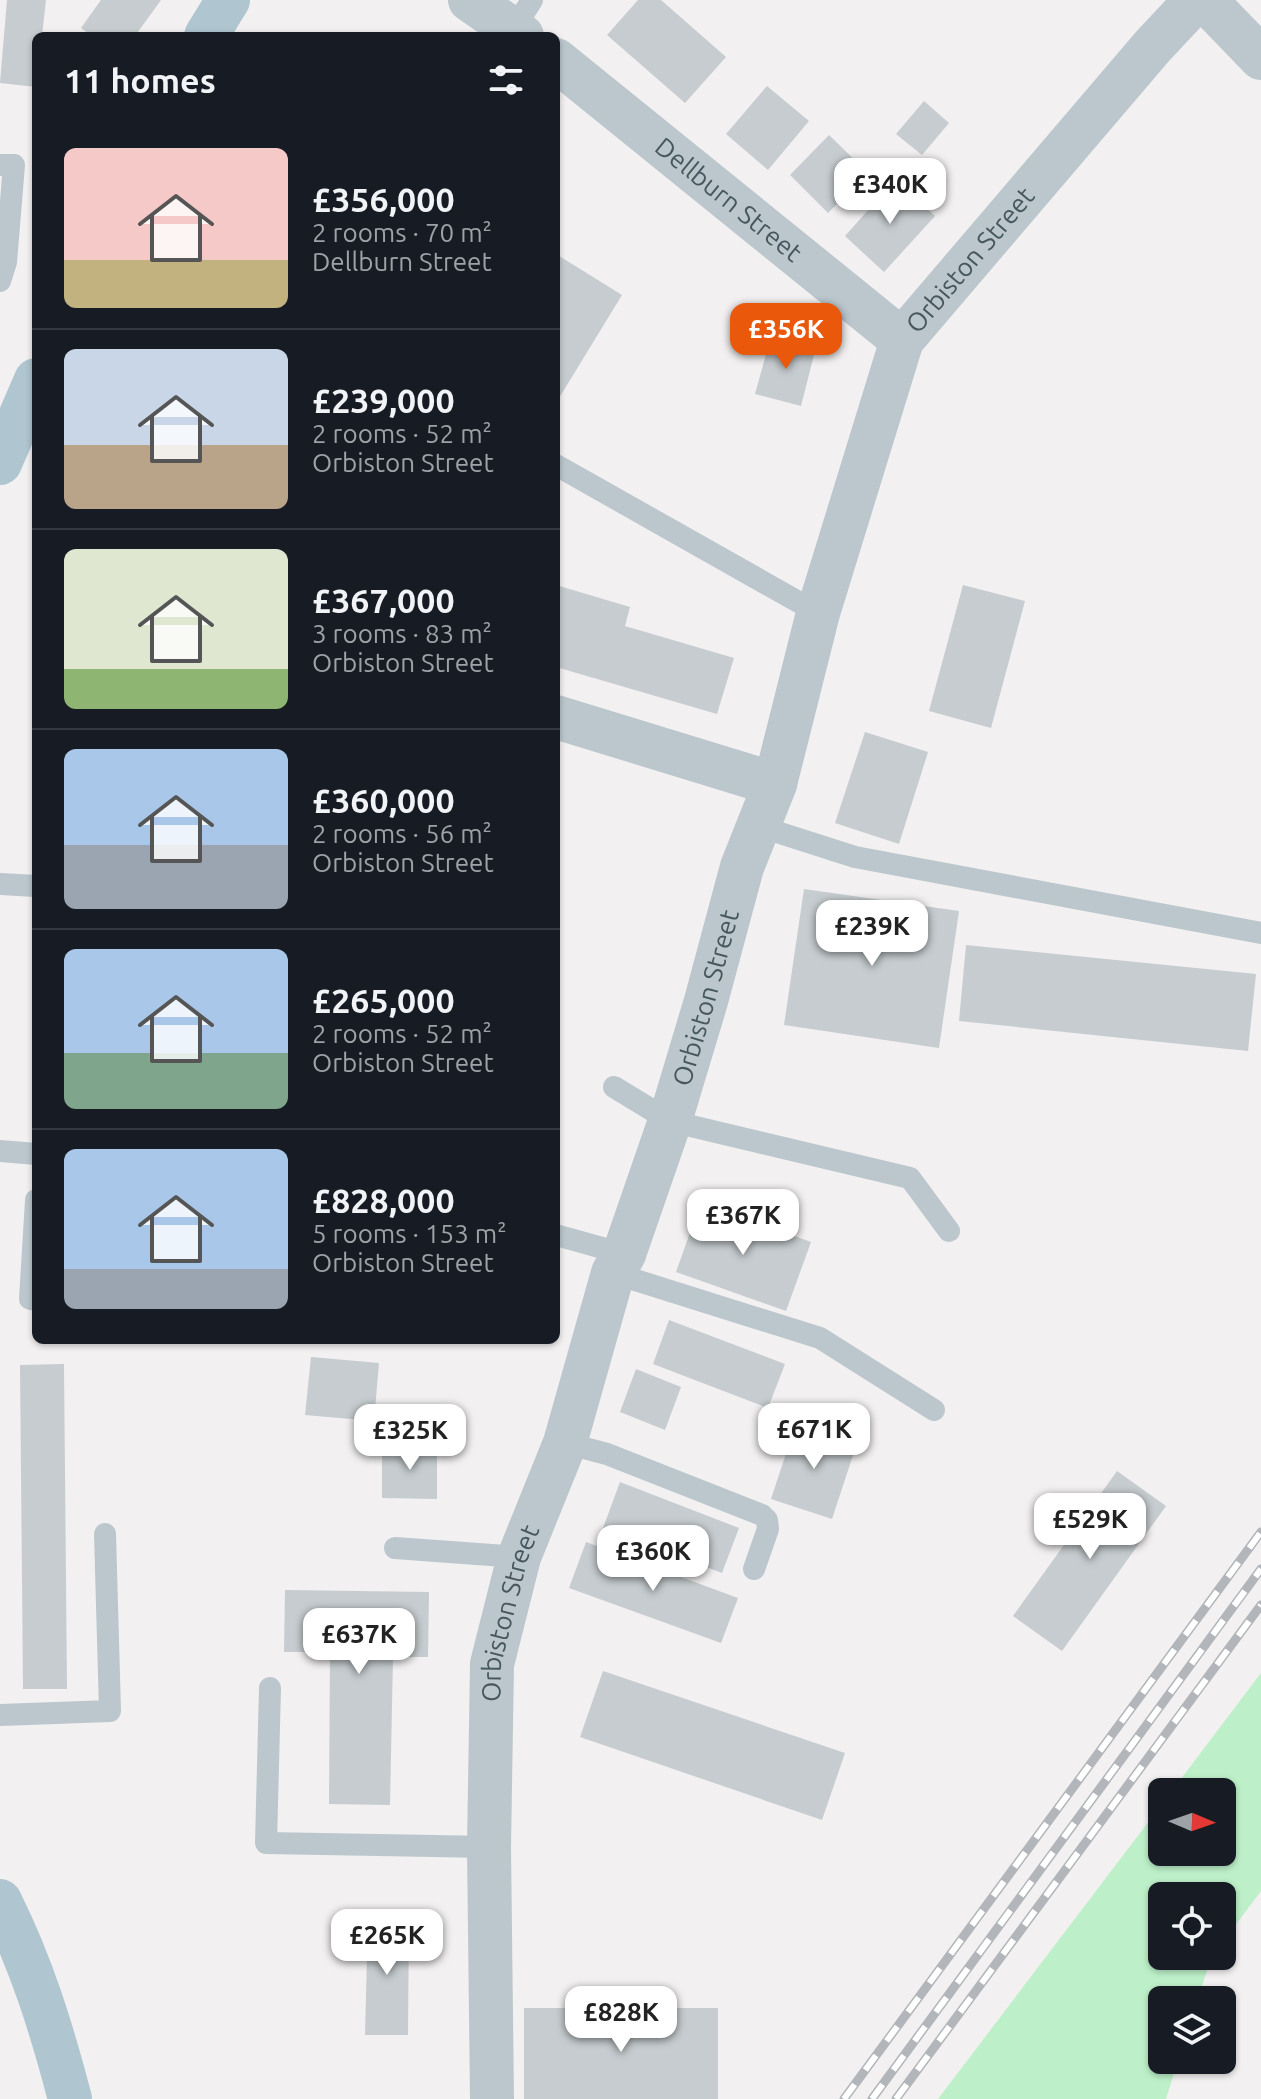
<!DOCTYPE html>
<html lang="en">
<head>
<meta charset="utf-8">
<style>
  :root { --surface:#171b24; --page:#20242c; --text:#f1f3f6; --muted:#9ea1a6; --line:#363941; --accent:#ea580c }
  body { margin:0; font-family:Ubuntu,sans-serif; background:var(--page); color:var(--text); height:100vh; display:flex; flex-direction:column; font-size:30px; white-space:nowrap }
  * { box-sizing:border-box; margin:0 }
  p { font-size:26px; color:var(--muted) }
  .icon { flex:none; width:44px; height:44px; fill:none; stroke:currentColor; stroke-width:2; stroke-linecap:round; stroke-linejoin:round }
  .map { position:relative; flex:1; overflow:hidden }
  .drawer { position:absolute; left:32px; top:32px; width:528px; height:1312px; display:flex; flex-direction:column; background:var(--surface); border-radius:12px; box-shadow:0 2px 6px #0004 }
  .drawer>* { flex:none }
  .needle { width:52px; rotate:92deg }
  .fabs { position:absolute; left:1148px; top:1778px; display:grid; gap:16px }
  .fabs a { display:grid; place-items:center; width:88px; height:88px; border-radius:12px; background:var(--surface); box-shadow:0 2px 6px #0004; font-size:40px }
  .price { position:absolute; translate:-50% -68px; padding:0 18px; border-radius:16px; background:#fff; color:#222; font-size:26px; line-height:52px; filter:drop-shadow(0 2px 4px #0008) }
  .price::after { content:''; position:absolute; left:50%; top:48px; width:24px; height:18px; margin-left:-12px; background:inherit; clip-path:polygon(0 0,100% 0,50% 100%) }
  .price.selected { background:var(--accent); color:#fff }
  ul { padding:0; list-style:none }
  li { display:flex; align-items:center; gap:24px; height:200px; padding:0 32px }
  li+li { border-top:2px solid var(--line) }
  li span { display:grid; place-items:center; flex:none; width:224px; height:160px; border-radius:12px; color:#555 }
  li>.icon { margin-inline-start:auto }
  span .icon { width:96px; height:96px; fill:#fffc; stroke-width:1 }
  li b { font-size:34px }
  h2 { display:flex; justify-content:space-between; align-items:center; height:96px; padding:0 32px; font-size:34px }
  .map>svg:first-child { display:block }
</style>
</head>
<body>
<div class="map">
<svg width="1261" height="2099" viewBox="0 0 1261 2099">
  <rect width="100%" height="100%" fill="#f2f0f0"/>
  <polygon fill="#bdf0c8" points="1261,1673 1261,1891 1222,1943 1222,1896 1162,1896 1162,1956 1212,1956 1197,2000 1162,2000 1162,2060 1178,2060 1166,2099 938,2099 1162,1804 1162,1852 1222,1852 1222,1792 1171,1792"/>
  <g fill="#c6cccf">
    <polygon points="7,0 46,0 42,36 36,36 36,87 0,83"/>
    <polygon points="101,0 161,0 135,36 92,36 81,28"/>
    <polygon points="638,0 661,0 726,57 685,103 607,35"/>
    <polygon points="767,86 809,121 768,170 726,134"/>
    <polygon points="924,101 949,123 922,155 896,134"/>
    <polygon points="829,135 868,173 828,213 790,175"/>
    <polygon points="895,180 935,216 884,272 845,236"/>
    <polygon points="556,254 622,295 556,403"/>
    <polygon points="771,336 816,347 801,406 755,394"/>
    <polygon points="556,585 630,607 625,626 734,658 717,714 556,667"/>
    <polygon points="963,585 1025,601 991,728 929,711"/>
    <polygon points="865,732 928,752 899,844 835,823"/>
    <polygon points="804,889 959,911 939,1048 784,1025"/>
    <polygon points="966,945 1256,974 1248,1051 959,1021"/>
    <polygon points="701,1202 811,1242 786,1311 676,1272"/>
    <polygon points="669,1320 785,1364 768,1408 653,1364"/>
    <polygon points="311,1357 379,1363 374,1421 305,1415"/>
    <polygon points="64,1364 67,1689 23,1689 20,1365"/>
    <polygon points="636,1369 681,1387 665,1430 620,1412"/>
    <polygon points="796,1423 857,1443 832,1519 771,1499"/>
    <polygon points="382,1445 437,1445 437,1499 382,1498"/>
    <polygon points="1117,1471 1166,1506 1062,1651 1013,1616"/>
    <polygon points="620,1482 739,1528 722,1573 603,1528"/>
    <polygon points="586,1542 738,1598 721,1643 569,1588"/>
    <polygon points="285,1590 429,1592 428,1657 393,1657 390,1805 329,1804 330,1652 284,1652"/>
    <polygon points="603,1671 845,1753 822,1820 580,1737"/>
    <polygon points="368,1919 409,1919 408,2035 365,2035"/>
    <rect x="524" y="2008" width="194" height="91"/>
  </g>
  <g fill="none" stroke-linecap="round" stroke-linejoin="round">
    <g stroke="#bbc7cd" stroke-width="22">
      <polyline points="513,30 532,0"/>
      <polyline points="0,165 14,165 6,262 0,281"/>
      <polyline points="556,465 818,613"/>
      <polyline points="758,826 855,857 1261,933"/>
      <polyline points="0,884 36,886"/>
      <polyline points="614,1087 670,1121 910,1178 949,1231"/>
      <polyline points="0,1151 36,1154"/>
      <polyline points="36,1200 30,1299 36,1300"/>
      <polyline points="556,1235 624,1254"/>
      <polyline points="613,1273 820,1338 934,1410"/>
      <polyline points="565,1443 607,1454 762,1515 767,1520 768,1529 754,1569"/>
      <polyline points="395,1548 519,1557"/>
      <polyline points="270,1688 266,1843 489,1847"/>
      <polyline points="0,1715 110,1711 105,1534"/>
    </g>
    <g stroke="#bbc7cd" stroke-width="44">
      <polyline points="470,0 522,36"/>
      <polyline points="1205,0 1261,58"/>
      <path id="s1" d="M556,60l346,280"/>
      <polyline points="556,717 775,784"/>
      <path id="s2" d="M492,2099l-3,-252 3,-183 27,-107 46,-114 48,-170 11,-19 46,-133 36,-120 36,-134 33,-83 43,-171 84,-273 250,-293 44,-47"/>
    </g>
    <g stroke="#afc5cf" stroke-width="44">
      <polyline points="206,36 228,0"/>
      <polyline points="0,463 36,380"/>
      <path d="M0,1901c32,64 52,129 70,198"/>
    </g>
    <g stroke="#b2b6ba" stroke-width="9">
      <g id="rail">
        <polyline points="844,2099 1261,1532"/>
        <polyline points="872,2099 1261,1569"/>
        <polyline points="896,2099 1261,1605"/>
      </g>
    </g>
    <use href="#rail" stroke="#fff" stroke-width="6" stroke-dasharray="18" stroke-linecap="butt"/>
  </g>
  <g text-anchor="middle" stroke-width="8" stroke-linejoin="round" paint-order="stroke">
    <g font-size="26" fill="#47575e" stroke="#fff">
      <text dy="9" stroke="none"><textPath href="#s1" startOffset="222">Dellburn Street</textPath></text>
      <text dy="9" stroke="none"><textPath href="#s2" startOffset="1928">Orbiston Street</textPath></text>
      <text dy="9" stroke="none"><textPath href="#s2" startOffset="1136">Orbiston Street</textPath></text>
      <text dy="9" stroke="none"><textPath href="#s2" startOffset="488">Orbiston Street</textPath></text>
    </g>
  </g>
</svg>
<div class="fabs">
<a><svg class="needle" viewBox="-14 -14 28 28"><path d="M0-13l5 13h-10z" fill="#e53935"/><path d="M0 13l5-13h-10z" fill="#9ea1a6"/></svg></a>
<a><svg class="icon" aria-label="locate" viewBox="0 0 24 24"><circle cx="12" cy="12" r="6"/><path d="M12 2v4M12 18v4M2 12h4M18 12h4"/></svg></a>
<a><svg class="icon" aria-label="layers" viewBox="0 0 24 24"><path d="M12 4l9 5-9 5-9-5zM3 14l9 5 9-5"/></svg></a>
</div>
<b class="price" style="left:890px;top:226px">£340K</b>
<b class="price selected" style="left:786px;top:371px">£356K</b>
<b class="price" style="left:872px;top:968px">£239K</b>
<b class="price" style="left:743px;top:1257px">£367K</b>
<b class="price" style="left:814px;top:1471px">£671K</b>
<b class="price" style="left:410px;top:1472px">£325K</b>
<b class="price" style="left:1090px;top:1561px">£529K</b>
<b class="price" style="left:653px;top:1593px">£360K</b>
<b class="price" style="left:359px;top:1676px">£637K</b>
<b class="price" style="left:387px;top:1977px">£265K</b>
<b class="price" style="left:621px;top:2054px">£828K</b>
<section class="drawer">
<h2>11 homes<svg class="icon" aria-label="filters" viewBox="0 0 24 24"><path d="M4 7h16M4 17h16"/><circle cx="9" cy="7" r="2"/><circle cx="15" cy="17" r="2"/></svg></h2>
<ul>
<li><span style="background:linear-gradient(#f6c9c9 70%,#c2b280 0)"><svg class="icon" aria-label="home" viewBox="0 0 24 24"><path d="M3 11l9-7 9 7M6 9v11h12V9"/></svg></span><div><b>£356,000</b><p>2 rooms · 70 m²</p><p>Dellburn Street</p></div></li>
<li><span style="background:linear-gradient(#c9d6e8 60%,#b9a48a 0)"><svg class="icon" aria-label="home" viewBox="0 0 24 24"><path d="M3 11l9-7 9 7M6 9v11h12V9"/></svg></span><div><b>£239,000</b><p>2 rooms · 52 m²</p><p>Orbiston Street</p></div></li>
<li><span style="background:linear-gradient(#dfe7d0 75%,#8fb573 0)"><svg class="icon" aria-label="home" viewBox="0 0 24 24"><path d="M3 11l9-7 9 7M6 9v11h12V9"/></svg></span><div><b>£367,000</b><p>3 rooms · 83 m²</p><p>Orbiston Street</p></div></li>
<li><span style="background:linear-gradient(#a9c7e8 60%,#9aa5b1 0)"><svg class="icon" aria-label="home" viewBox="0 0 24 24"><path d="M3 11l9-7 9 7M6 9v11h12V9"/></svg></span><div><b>£360,000</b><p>2 rooms · 56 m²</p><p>Orbiston Street</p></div></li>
<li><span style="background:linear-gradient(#a9c7e8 65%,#7fa58c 0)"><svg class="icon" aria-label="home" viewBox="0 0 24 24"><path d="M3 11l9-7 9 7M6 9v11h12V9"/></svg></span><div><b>£265,000</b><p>2 rooms · 52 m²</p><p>Orbiston Street</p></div></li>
<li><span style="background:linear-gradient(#a9c7e8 75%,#9aa5b1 0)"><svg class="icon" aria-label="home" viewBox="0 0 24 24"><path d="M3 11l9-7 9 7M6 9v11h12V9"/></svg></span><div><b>£828,000</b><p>5 rooms · 153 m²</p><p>Orbiston Street</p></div></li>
</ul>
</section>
</div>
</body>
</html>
